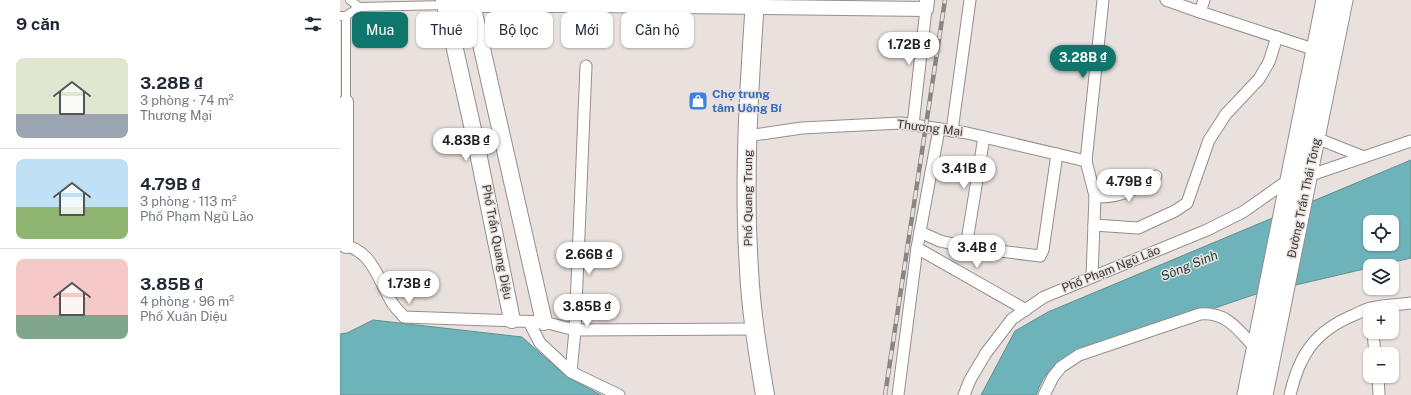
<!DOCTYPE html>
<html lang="vi">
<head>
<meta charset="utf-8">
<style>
  :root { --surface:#fff; --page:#f2f2f3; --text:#1f2937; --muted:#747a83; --line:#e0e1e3; --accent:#0f766e }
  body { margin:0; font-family:"Public Sans",sans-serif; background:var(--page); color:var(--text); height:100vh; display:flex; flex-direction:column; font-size:15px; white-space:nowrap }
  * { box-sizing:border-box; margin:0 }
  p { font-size:13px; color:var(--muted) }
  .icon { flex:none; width:22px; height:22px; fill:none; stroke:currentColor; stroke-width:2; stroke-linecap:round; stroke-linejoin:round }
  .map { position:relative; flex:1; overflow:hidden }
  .sheet { display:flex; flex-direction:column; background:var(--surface); width:340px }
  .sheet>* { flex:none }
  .top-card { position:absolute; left:12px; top:12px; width:380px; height:36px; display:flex; gap:8px }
  .tools { position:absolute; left:1023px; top:215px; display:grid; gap:8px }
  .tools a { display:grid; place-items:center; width:36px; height:36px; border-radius:8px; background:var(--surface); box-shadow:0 1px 3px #0004; font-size:20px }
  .price { position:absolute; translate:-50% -34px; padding:0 9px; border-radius:14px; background:#fff; color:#222; font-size:13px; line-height:26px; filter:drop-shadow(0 1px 2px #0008) }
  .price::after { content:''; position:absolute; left:50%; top:24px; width:12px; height:9px; margin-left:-6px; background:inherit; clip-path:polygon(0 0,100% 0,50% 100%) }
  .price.current { background:var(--accent); color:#fff }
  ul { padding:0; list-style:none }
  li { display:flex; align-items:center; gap:12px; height:100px; padding:0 16px }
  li+li { border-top:1px solid var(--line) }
  li span { display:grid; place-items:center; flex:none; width:112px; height:80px; border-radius:8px; color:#555 }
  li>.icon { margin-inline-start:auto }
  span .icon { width:48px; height:48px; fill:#fffc; stroke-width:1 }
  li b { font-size:17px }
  h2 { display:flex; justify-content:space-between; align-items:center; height:48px; padding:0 16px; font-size:17px }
  .tag { padding:0 14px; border-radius:8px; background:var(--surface); box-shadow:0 1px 3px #0004; font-size:14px; line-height:36px }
  .tag.current { background:var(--accent); color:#fff }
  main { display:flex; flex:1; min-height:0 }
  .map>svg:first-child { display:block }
</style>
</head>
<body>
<main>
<section class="sheet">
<h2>9 căn<svg class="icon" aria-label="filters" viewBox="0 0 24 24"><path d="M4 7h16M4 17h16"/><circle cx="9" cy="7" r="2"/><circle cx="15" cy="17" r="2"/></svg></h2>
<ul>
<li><span style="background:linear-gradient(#dfe7d0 70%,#9aa5b1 0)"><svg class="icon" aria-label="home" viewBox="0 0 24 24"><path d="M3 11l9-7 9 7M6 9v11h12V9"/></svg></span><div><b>3.28B ₫</b><p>3 phòng · 74 m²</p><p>Thương Mại</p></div></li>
<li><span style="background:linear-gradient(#bfe0f5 60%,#8fb573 0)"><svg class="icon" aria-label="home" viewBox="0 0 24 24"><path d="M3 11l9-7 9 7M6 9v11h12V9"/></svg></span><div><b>4.79B ₫</b><p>3 phòng · 113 m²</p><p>Phố Phạm Ngũ Lão</p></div></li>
<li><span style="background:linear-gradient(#f6c9c9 70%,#7fa58c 0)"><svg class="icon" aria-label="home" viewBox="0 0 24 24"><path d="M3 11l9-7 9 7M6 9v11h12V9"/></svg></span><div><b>3.85B ₫</b><p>4 phòng · 96 m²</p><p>Phố Xuân Diệu</p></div></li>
</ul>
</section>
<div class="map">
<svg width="1071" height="395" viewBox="0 0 1071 395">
  <rect width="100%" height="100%" fill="#e8e1dd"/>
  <g fill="#6eb3b9" stroke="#5f8e92" fill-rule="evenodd">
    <path d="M1071,160v98l-158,37 -179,61c-22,10 -29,15 -38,39h-55l34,-64 33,-19zM1030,222h22v22h-22z"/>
    <polygon points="33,320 182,337 227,377 261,395 0,395 0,334 7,333"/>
  </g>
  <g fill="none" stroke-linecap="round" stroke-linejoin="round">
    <g stroke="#958f8b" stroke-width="10">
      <g id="pedestrian">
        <polyline points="10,0 19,7"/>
        <polyline points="0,16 6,16 19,7 106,5"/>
        <polyline points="6,16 6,102"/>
      </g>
    </g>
    <g stroke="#958f8b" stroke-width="13">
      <g id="minor">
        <polyline points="826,0 860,12"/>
        <polyline points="864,0 860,12 976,50"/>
        <polyline points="246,66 235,330 414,329"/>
        <polyline points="573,125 586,9"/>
        <polyline points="612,131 630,0"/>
        <polyline points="407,136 462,128 561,123 627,133 746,161"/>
        <polyline points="976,138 1024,157"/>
        <polyline points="968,176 1071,141"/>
        <path d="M755,196c22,4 43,-8 61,-20"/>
        <polyline points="754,225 798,228 835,211 847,203 869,140 886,114 919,79 929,62 937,37"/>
        <polyline points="580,232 600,241 626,247 700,256 703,250 717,154"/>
        <path d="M0,244c32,6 36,31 50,55 3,7 9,12 14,18l140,5 31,8 -4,42"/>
        <polyline points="626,247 644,137"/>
        <polyline points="577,248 686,310"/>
        <polyline points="752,277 755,196 746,161 763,0"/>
        <polyline points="189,322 200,343 231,372 279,395"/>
        <polyline points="1033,332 1035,354"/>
        <polyline points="1038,376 1039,395"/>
        <polyline points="558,395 577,248 599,129"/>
        <polyline points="624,395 630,380 646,353 672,319 704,297 867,230 903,212 950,179"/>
        <path d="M704,395l9,-18 8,-10 18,-12 121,-41c28,-2 38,16 56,35"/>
        <path d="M950,395c9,-40 25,-64 64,-80 5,-2 11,-6 17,-7 13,-3 27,-3 40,-5"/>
      </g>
    </g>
    <g stroke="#958f8b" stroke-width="16">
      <g id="tertiary">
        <polyline points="106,5 254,5 586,9 587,0"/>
        <polyline points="6,102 6,246"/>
      </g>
    </g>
    <g stroke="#958f8b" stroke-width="18">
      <g id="secondary">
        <polyline points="104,0 136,143 172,320"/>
        <polyline points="131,0 204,322"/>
      </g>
    </g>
    <g stroke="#958f8b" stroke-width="20">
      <path id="primary" d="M415,0c-6,89 -12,179 -6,269 2,43 9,84 16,126"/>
    </g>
    <g stroke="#958f8b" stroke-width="21">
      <g id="trunk">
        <polyline points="907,395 986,0"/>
        <polyline points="923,395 1003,0"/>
      </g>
    </g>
    <use href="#pedestrian" stroke="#fff" stroke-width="8"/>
    <use href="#minor" stroke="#fff" stroke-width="11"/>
    <use href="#tertiary" stroke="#fff" stroke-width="14"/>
    <use href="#secondary" stroke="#fff" stroke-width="16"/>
    <use href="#primary" stroke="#fff" stroke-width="18"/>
    <use href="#trunk" stroke="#fff" stroke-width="19"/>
    <g stroke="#8a8583" stroke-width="4.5">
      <polyline id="rail" points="545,395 605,0"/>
    </g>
    <use href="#rail" stroke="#e8e1dd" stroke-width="3" stroke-dasharray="9" stroke-linecap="butt"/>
  </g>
  <defs>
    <g id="shop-square" transform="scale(1)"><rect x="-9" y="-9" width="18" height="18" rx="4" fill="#3f7fe0" stroke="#e8e1dd"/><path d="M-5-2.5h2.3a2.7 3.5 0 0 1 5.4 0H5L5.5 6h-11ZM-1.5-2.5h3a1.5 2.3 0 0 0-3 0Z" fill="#fff"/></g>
  </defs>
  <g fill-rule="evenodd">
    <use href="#shop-square" x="358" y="101"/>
  </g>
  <g text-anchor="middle" stroke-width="3" stroke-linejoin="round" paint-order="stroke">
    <g font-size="12" font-weight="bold" fill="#366cbe" stroke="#e8e1dd" text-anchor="start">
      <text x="372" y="98">Chợ trung<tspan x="372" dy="14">tâm Uông Bí</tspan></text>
    </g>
    <g font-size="12" fill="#3b3837" stroke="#e8e1dd">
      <text transform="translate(590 128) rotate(7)" y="4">Thương Mại</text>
      <text transform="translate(408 198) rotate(-90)" y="4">Phố Quang Trung</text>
      <text transform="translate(964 198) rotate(-78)" y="4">Đường Trần Thái Tông</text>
      <text transform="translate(157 242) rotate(79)" y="4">Phố Trần Quang Diệu</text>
      <text transform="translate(771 269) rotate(-22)" y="4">Phố Phạm Ngũ Lão</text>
    </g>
    <g font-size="13" font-style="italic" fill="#1a3d40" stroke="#e8e1dd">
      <text transform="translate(849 265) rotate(-22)" y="5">Sông Sinh</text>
    </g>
  </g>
</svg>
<div class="tools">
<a><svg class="icon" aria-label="locate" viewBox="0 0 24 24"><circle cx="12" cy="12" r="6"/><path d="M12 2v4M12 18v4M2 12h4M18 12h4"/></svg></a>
<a><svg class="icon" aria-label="layers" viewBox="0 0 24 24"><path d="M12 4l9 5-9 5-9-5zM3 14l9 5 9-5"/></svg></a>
<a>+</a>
<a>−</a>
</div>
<b class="price" style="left:569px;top:66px">1.72B ₫</b>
<b class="price current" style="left:743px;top:79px">3.28B ₫</b>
<b class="price" style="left:126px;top:162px">4.83B ₫</b>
<b class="price" style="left:624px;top:190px">3.41B ₫</b>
<b class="price" style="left:789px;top:203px">4.79B ₫</b>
<b class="price" style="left:637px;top:269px">3.4B ₫</b>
<b class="price" style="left:249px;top:276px">2.66B ₫</b>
<b class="price" style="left:69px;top:305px">1.73B ₫</b>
<b class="price" style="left:247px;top:328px">3.85B ₫</b>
<div class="top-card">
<a class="tag current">Mua</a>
<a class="tag">Thuê</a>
<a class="tag">Bộ lọc</a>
<a class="tag">Mới</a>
<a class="tag">Căn hộ</a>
</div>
</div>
</main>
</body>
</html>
